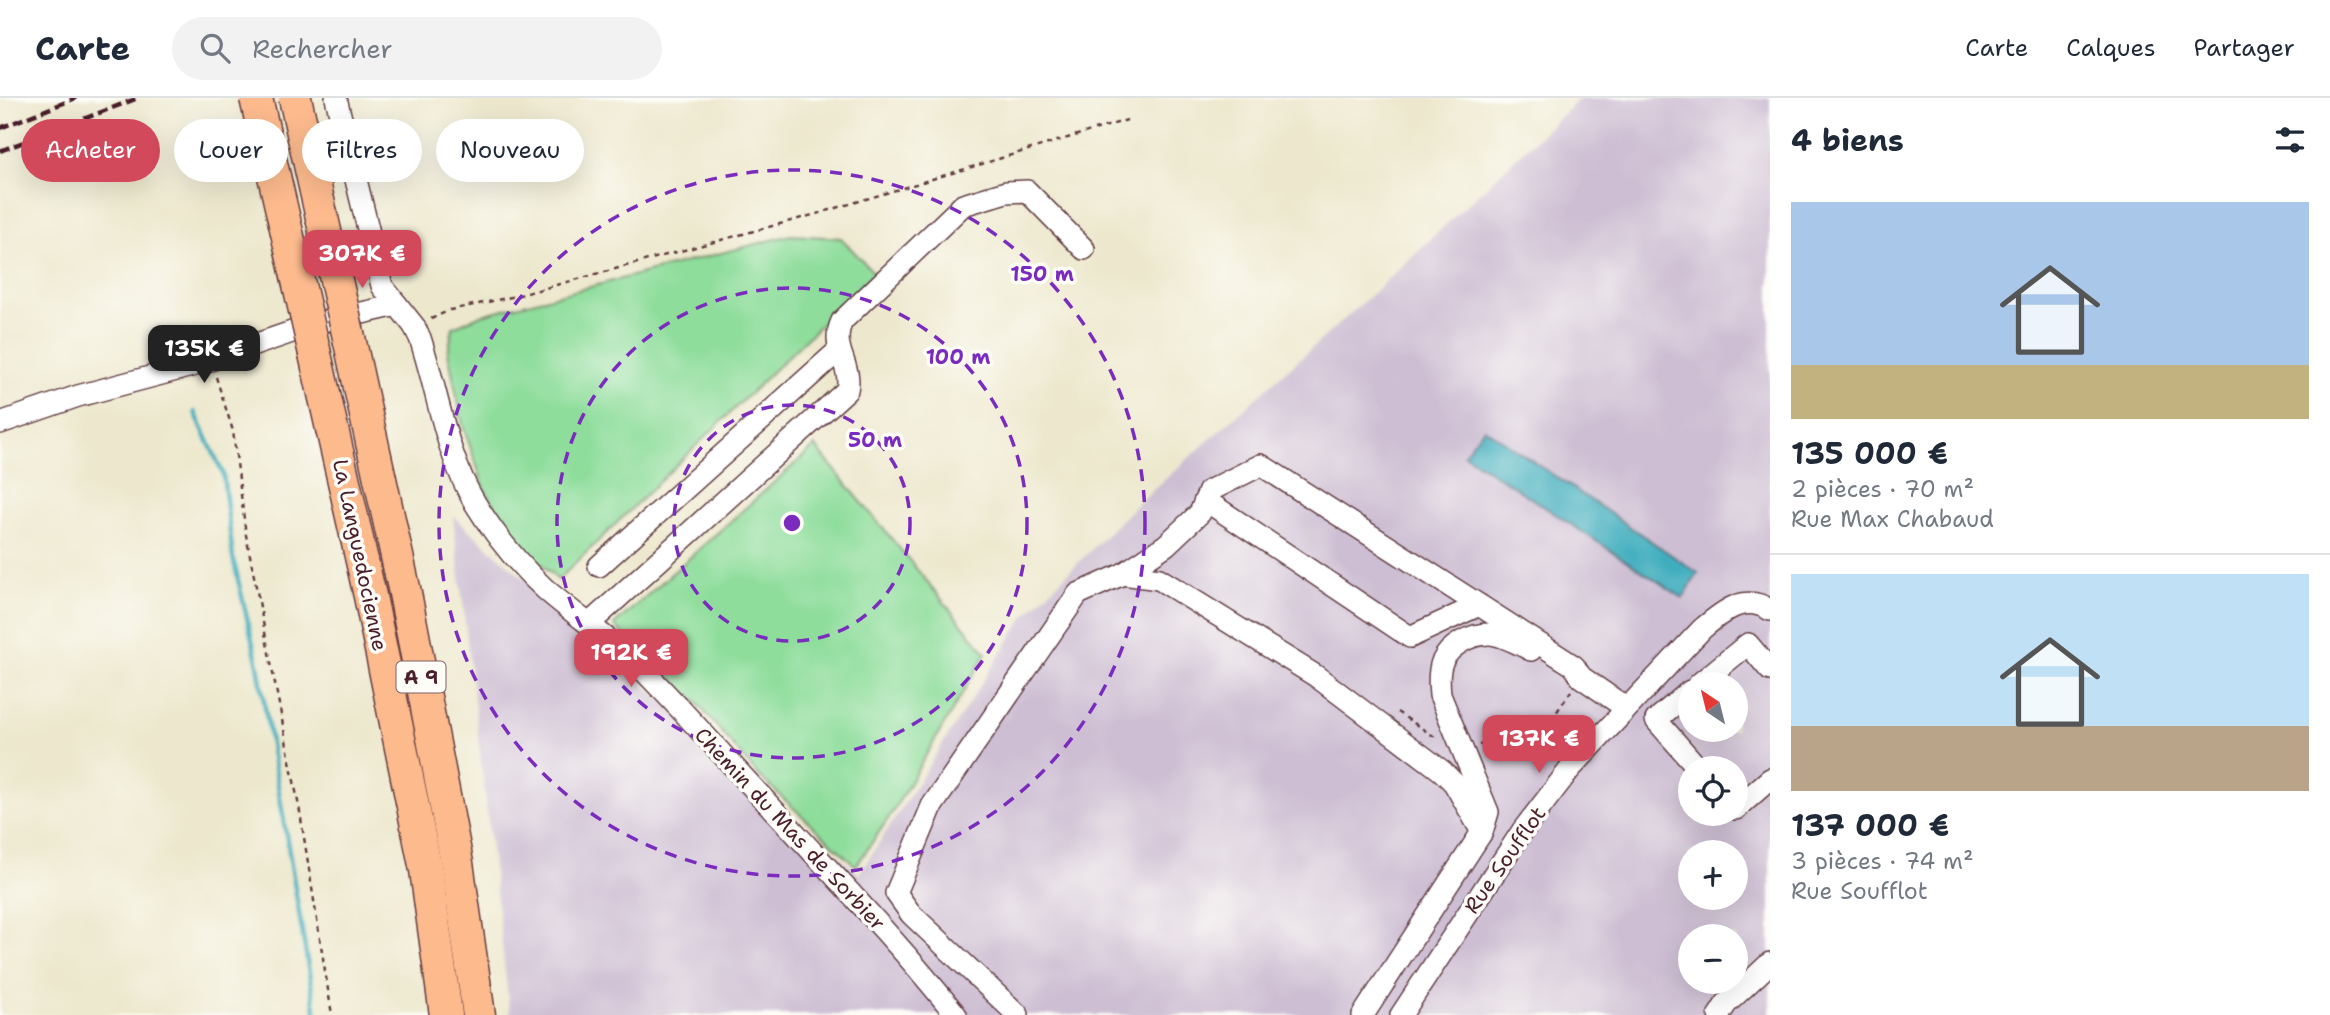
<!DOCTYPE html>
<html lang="fr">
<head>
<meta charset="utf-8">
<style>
  :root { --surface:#fff; --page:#f2f2f3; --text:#1f2937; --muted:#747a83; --line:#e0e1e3; --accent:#d1495b }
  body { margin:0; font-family:"Shantell Sans",sans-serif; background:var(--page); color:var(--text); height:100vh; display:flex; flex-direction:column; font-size:26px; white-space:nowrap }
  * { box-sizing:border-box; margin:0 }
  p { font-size:23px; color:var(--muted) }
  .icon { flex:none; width:38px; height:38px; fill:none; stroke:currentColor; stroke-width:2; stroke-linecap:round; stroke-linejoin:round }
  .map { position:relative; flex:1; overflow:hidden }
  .details { display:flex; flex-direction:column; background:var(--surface); width:560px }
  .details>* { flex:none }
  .banner { position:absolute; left:21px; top:21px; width:665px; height:63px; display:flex; gap:14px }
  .needle { width:46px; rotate:325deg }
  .tools { position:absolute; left:1678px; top:574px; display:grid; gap:14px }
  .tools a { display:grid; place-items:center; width:70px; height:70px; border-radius:50%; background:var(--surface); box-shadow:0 7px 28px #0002; font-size:35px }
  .price { position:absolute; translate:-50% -60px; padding:0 16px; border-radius:14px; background:var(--accent); color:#fff; font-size:23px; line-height:46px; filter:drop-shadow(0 2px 4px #0008) }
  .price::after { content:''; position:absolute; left:50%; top:42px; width:21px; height:16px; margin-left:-10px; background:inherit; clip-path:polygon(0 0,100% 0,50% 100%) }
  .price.current { background:#222; color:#fff }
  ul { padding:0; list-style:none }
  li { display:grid; align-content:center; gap:14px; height:371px; padding:0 21px }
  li+li { border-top:2px solid var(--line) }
  li span { display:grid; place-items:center; height:217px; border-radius:0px; color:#555 }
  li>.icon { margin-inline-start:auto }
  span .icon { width:126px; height:126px; fill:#fffc; stroke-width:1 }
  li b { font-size:30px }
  h2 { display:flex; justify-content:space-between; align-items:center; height:84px; padding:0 21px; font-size:30px }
  .tag { padding:0 24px; border-radius:32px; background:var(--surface); box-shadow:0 7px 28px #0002; font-size:24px; line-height:63px }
  .tag.current { background:var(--accent); color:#fff }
  header { display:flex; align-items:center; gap:42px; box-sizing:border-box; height:98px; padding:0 35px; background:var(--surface); border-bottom:2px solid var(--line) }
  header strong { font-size:33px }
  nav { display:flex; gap:38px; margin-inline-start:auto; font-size:24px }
  .search { width:490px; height:63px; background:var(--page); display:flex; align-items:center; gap:18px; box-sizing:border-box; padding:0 24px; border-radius:38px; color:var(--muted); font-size:26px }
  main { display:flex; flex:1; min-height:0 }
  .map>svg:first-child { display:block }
</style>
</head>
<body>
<header>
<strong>Carte</strong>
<div class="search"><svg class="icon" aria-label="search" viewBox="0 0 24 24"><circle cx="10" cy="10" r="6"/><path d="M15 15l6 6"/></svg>Rechercher</div>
<nav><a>Carte</a><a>Calques</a><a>Partager</a></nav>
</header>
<main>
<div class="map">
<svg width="1770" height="917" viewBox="0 0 1770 917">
  <rect width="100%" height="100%" fill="#fdfcf7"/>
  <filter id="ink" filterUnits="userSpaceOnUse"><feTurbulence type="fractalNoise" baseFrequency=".0143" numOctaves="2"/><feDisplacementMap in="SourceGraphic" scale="14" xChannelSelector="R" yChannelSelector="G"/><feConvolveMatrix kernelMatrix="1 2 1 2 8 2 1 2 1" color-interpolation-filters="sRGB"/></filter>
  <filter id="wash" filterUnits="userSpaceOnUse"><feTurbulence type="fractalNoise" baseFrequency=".00686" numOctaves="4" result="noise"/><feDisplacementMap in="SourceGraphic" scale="28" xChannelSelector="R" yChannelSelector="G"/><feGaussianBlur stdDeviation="1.57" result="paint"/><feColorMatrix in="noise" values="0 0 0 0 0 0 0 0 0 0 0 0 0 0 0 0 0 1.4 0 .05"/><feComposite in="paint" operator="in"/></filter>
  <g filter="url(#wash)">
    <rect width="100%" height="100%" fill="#ede8cd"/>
    <path fill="#cdbed3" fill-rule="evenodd" d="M1580,0h190v917h-1260l-57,-499 406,358 166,-258 107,-107 238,-213zM1690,586h46v46h-46zM1690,670h46v46h-46zM1690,754h46v46h-46zM1690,838h46v46h-46z"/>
    <g fill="#8edd9b" stroke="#6c7e63" stroke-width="2">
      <polygon points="791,137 841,140 874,175 558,482 521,446 486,394 463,328 448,254 453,229 481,217"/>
      <polygon points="815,348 986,555 892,715 856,768 758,677 696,604 614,527"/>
    </g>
    <polygon fill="#40adbe" stroke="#456674" stroke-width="2" points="1484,330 1698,475 1683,500 1464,356"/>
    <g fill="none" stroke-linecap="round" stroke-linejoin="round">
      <polyline stroke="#40adbe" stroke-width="4.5" points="195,314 223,376 233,460 258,567 316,917"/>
    </g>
  </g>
  <g filter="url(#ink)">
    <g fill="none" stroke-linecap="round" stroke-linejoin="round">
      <g stroke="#623d43" stroke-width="24">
        <g id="minor">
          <path d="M336,0l46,188 32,40 6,12c18,54 25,115 55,165 19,31 43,61 70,86 32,28 68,51 98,81 48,49 94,101 141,151 59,64 118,126 172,194"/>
          <polyline points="0,325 78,298 199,266 318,225 397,207"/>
          <polyline points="1205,402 1410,539 1479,507"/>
          <polyline points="599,468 839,252"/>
          <polyline points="1123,476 1159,481 1316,578 1442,673 1454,685 1482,734"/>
          <path d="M589,526l258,-234c6,-25 -18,-42 -5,-69l121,-116 43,-13 21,-1 57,58"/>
          <polyline points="1699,586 1748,546 1770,572"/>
          <polyline points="1690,593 1656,622 1698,670"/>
          <polyline points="1736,711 1770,681"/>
          <polyline points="1018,917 911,816 896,795 932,708 1078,496 1123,476 1166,447 1200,415 1209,393 1261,367 1574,568 1581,579 1626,610"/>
          <path d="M1363,917l119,-183 6,-20 -48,-117c-1,-10 -2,-23 2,-33 8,-17 29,-28 47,-28 12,0 30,10 42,16"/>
          <path d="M1401,917l122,-185 47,-61 132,-140c20,-17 42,-36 68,-19"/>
          <polyline points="1719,917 1726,906 1770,865"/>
        </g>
      </g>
      <g stroke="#623d43" stroke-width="35">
        <g id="highway">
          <polyline points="350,244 404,490 457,765 479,917"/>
          <polyline points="315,256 370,498 426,772 446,917"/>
        </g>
      </g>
      <g stroke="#623d43" stroke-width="2.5" stroke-dasharray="5 5" stroke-linecap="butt">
        <polyline points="431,221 450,212 516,198 820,115 1127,22"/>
        <polyline points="216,279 233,333 246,437 300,714 332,917"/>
        <polyline points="1397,614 1438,641"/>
        <polyline points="1479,647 1543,634 1571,593"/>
      </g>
      <use href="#minor" stroke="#fff" stroke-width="21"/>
      <use href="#highway" stroke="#fcba8d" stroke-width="32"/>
      <g stroke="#4a1f2b" stroke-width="4.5" stroke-dasharray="10 5" stroke-linecap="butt">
        <polyline points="0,30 76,0"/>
        <polyline points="0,53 138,0"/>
      </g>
      <g stroke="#623d43" stroke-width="35" stroke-linecap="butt">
        <g id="highway-bridge">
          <polyline points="256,0 315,256"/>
          <polyline points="295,0 350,244"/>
        </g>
      </g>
      <use href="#highway-bridge" stroke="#fcba8d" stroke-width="32"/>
    </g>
  </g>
  <g fill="none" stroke="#7b2cbf" stroke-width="3.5" stroke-dasharray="12 9">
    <circle cx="792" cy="425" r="118"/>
    <circle cx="792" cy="425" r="235"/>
    <circle cx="792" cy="425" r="353"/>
  </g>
  <g text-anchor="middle" stroke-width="7" stroke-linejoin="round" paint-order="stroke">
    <rect fill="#fdfcf7" stroke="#806168" stroke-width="2" x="396.5" y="563.5" width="49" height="31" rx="5"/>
    <g font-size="19" font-weight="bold" fill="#4a1f2b">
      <text x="421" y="586">A 9</text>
    </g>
    <g font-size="21" fill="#4a1f2b" stroke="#fdfcf7">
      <text transform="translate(360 457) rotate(78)" y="7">La Languedocienne</text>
      <text transform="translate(790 731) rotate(47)" y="7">Chemin du Mas de Sorbier</text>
      <text transform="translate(1505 762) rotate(-55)" y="7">Rue Soufflot</text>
    </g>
  </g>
  <circle cx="792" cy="425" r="10" fill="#7b2cbf" stroke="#fdfcf7" stroke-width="3.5"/>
  <g font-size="21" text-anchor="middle" font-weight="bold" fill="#7b2cbf" stroke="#fdfcf7" stroke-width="7" stroke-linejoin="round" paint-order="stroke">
    <text x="1042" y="183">150 m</text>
    <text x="958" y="266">100 m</text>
    <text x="875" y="349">50 m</text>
  </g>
</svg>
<div class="tools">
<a><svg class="needle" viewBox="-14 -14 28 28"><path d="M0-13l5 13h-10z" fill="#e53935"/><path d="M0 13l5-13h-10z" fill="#747a83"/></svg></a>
<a><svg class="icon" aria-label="locate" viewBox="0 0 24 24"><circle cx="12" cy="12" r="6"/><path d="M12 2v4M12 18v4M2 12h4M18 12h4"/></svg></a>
<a>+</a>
<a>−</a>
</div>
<b class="price" style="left:362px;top:192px">307K €</b>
<b class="price current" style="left:204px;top:287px">135K €</b>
<b class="price" style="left:631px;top:591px">192K €</b>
<b class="price" style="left:1539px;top:677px">137K €</b>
<div class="banner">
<a class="tag current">Acheter</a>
<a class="tag">Louer</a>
<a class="tag">Filtres</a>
<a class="tag">Nouveau</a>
</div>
</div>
<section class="details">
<h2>4 biens<svg class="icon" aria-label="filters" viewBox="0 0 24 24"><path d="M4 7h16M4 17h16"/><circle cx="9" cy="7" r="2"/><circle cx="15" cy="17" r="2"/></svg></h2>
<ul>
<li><span style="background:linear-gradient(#a9c7e8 75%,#c2b280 0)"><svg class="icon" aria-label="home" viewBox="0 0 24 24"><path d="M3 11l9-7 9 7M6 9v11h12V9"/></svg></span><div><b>135 000 €</b><p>2 pièces · 70 m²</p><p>Rue Max Chabaud</p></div></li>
<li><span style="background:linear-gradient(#bfe0f5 70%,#b9a48a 0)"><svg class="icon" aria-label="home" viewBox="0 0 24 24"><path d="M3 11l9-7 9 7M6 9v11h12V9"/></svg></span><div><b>137 000 €</b><p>3 pièces · 74 m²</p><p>Rue Soufflot</p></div></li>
</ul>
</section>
</main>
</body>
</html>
